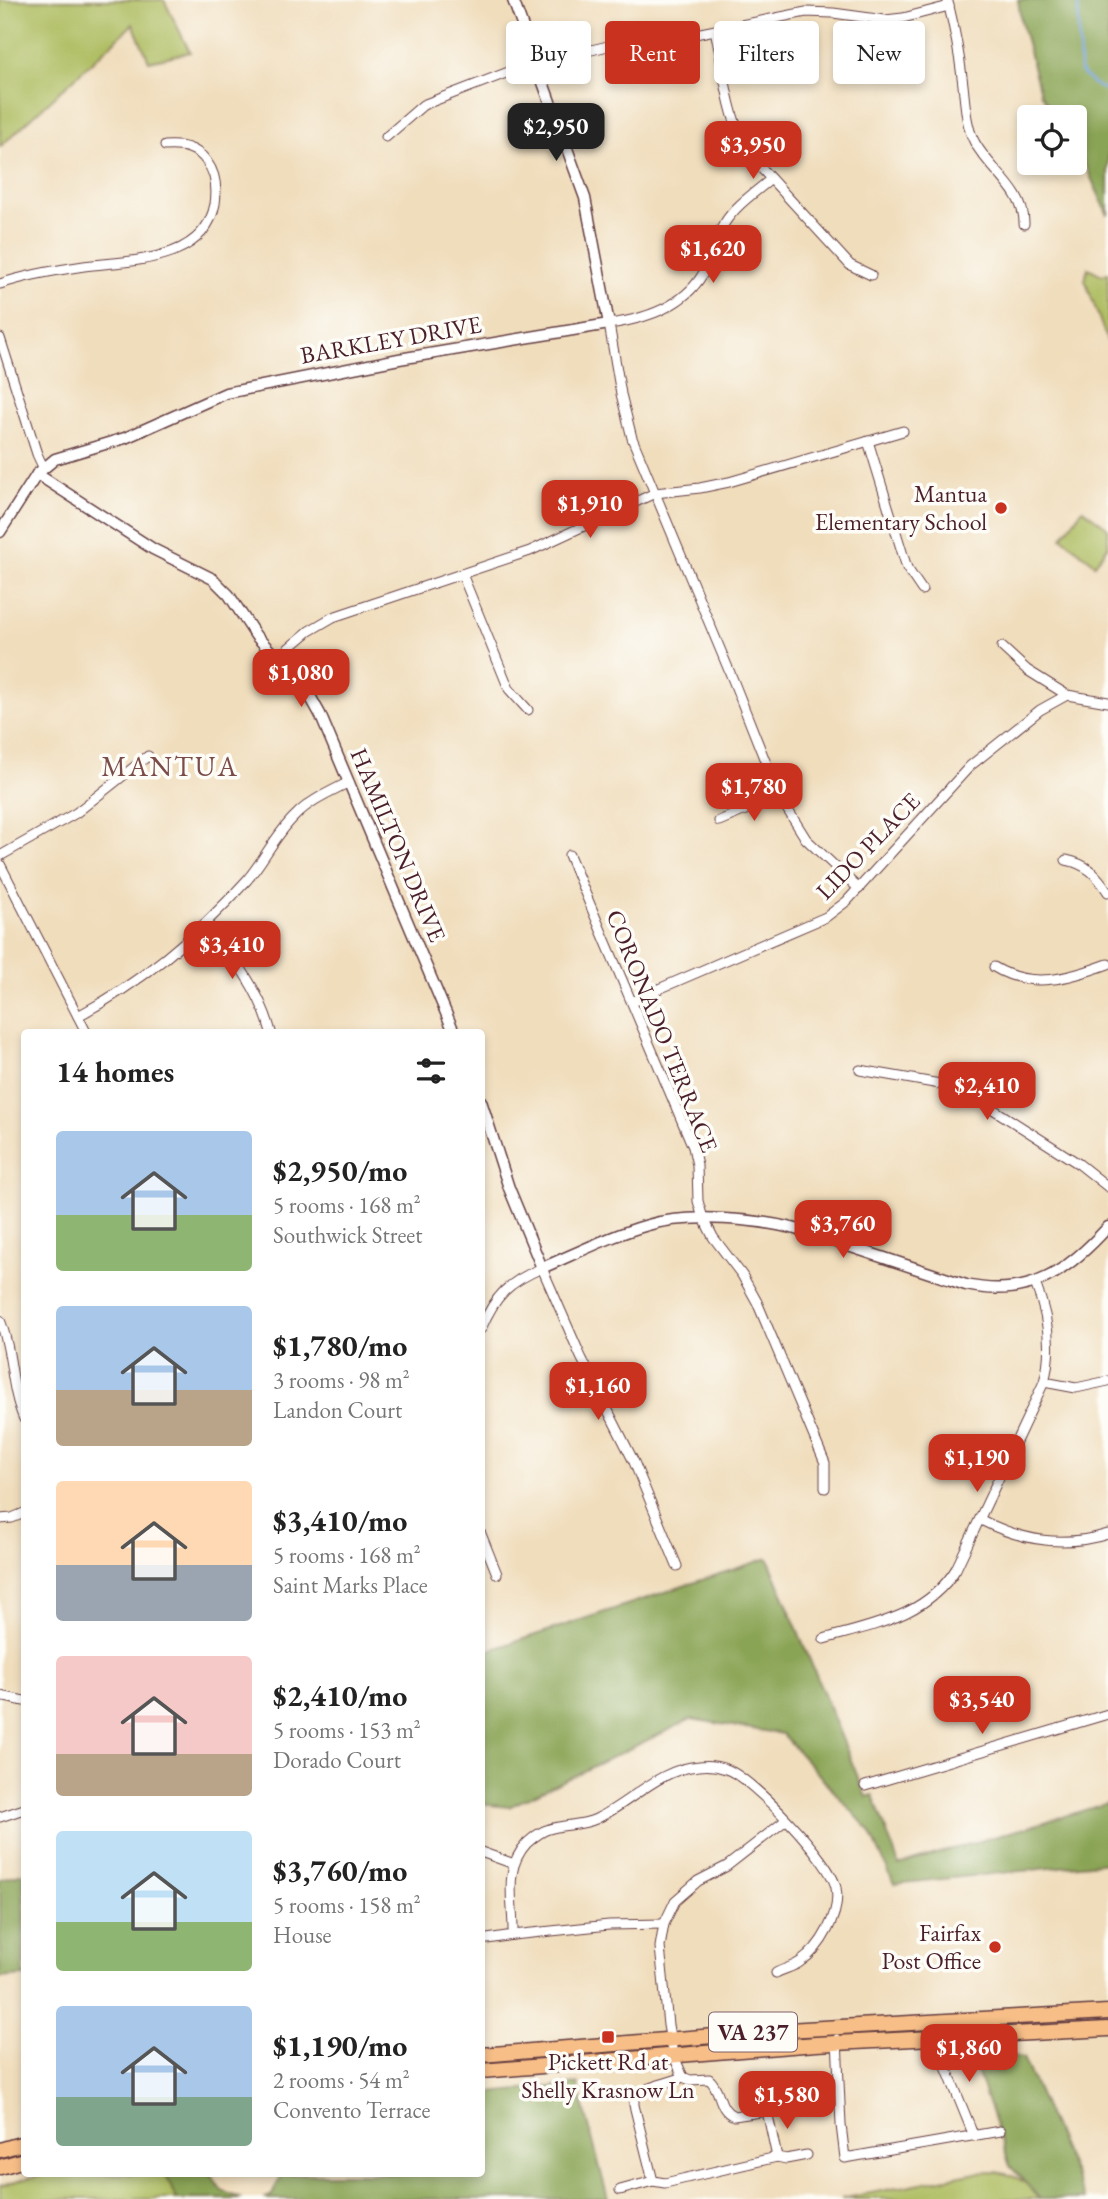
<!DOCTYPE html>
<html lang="en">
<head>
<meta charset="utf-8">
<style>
  :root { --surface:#fff; --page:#f2f2f2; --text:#222; --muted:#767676; --accent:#c8321e }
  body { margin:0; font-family:"EB Garamond",serif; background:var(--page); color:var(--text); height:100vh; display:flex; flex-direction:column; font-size:26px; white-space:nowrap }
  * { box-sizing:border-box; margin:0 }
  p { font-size:23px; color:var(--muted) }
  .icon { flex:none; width:38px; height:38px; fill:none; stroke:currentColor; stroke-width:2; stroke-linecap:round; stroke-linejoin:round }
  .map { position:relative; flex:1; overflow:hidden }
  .panel { position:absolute; left:21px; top:1029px; width:464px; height:1148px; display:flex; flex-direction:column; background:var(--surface); border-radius:7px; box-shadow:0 4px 10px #0003 }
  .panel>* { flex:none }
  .guide { position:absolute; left:506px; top:21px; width:497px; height:63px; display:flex; gap:14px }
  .buttons { position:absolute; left:1017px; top:105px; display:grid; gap:14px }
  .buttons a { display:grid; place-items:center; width:70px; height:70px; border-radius:7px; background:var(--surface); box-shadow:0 4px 10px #0003; font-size:35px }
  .price { position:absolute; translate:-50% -60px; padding:0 16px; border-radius:14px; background:var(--accent); color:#fff; font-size:23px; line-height:46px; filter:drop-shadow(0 2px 4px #0008) }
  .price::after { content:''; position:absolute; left:50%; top:42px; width:21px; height:16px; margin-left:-10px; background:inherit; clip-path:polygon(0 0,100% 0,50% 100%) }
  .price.on { background:#222; color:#fff }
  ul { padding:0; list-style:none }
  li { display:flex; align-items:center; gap:21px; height:175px; padding:0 35px }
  li span { display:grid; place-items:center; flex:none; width:196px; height:140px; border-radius:7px; color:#555 }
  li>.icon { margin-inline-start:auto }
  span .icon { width:84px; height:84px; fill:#fffc; stroke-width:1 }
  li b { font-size:30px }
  h2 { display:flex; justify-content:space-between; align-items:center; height:84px; padding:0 35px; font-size:30px }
  .tag { padding:0 24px; border-radius:7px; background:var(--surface); box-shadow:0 4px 10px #0003; font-size:24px; line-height:63px }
  .tag.on { background:var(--accent); color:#fff }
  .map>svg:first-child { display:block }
</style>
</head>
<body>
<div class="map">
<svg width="1108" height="2199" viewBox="0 0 1108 2199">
  <rect width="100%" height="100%" fill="#fdfcf7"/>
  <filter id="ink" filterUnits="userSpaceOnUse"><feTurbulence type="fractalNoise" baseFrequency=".0143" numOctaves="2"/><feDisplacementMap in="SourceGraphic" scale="14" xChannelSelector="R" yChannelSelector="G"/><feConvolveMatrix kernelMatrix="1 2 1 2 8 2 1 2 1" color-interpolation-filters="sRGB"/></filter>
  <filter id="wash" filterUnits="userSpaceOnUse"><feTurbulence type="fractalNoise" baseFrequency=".00686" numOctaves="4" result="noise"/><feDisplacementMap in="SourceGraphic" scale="28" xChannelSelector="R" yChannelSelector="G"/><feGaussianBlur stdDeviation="1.57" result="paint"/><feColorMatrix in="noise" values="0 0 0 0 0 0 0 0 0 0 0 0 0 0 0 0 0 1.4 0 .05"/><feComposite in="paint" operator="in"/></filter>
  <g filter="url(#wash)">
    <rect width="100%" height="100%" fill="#f0ddbc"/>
    <g fill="#adbc5e" stroke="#7c6e44" stroke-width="2">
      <polygon points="0,0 164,0 190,52 149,61 133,24 0,147"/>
      <polygon points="1088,268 1102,275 1108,273 1108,343 1085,280"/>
      <polygon points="1083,509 1108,528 1108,546 1095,564 1062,537"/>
      <path d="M991,2172c21,0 37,10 49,27h-199l130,-26z"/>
      <polygon points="44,2174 166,2174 176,2199 0,2199 0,2186"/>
    </g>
    <g fill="#8aa455" stroke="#6a6240" stroke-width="2">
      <polygon points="1018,0 1108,0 1108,215 1075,143 1074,117 1057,117 1040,93 1021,21"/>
      <polygon points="768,1558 866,1797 873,1795 899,1865 1108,1803 1108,1862 894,1884 870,1831 782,1734 691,1719 509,1807 481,1804 481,1653"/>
      <polygon points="24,1873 24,1976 0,1978 0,1879"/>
      <polygon points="969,2048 1023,2058 1085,2199 1040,2199 1010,2166"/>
      <polygon points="578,2084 608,2199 264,2199 272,2195 281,2176 280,2174 481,2174 481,2094"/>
      <polygon points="166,2174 211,2174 222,2191 242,2199 176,2199"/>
    </g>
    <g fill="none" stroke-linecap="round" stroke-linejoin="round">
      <polyline stroke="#70a0da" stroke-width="2.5" points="1078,0 1080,71 1092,83 1108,92"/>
    </g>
  </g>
  <g filter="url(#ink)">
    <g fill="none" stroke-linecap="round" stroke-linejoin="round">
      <g stroke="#633c41" stroke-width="11">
        <g id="minor">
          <path d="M948,2c6,25 11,49 14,75 3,21 3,46 12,64 14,28 51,49 50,83"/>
          <path d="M715,30c8,35 12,80 28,112 5,9 12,18 19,27l88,96 21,10"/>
          <polyline points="386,137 423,105 524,66 558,58 608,46 665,40 806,12 833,13 885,20 903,18 949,6"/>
          <path d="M771,179c-17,14 -36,27 -47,45 -9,14 -11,31 -19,46 -18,35 -59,49 -96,54l12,70 11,44 101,242 46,116 27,43 53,50"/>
          <path d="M0,284c27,-9 56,-14 84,-18 46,-6 120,-3 131,-62 2,-14 1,-30 -8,-42 -10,-15 -25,-17 -42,-16"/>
          <polyline points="0,338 37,454 43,467"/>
          <polyline points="868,441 907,568 922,590"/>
          <polyline points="462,574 509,689 528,710"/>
          <polyline points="1002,647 1027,670 1067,695 1108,702"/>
          <polyline points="277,658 309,631 333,617 530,551 655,493 700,488 729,482 903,431"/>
          <polyline points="719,821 779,796"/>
          <polyline points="569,855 693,1147 697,1165 698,1201 702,1215 713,1237 742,1275 757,1302 825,1463 825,1488"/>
          <polyline points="0,856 76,813 148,756"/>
          <path d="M1066,860c21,4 31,15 42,32"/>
          <polyline points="0,864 86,1032"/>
          <path d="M206,924c28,33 54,66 65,108"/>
          <path d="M994,967c37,23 76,11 114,-3"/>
          <polyline points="633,1002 647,994 826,917 847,901 970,766 1040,710 1067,695"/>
          <path d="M78,1016c66,-35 120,-81 169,-136 17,-20 29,-46 48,-64 15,-16 35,-24 54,-34"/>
          <polyline points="860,1070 940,1084 971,1095 1079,1164 1108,1187"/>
          <path d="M0,1320c13,32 10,67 24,99"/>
          <path d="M481,1329c14,-34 28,-47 61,-61l39,89 53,105 43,104"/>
          <polyline points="1044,1382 1076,1388 1108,1381"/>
          <polyline points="0,1519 12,1518 24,1513"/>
          <path d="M981,1520c41,21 82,28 127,14"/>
          <polyline points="481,1534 497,1574"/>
          <path d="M824,1639c49,-14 103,-23 132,-70l88,-187c9,-33 4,-67 -9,-99"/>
          <polyline points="0,1696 24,1701"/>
          <polyline points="865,1786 1108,1714"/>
          <polyline points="0,1817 24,1809"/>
          <polyline points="481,1852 514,1864"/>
          <path d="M513,1935c1,-33 -11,-65 14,-92 7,-6 14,-12 22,-14 16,-5 32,-3 47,-10 36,-17 62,-50 103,-53 8,-1 19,0 27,3 25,8 106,93 110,119 5,25 -15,60 -36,74 -7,5 -17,7 -24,11"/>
          <polyline points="481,1940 513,1935 609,1925 664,1924"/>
          <polyline points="939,2036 941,2055 974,2136"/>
          <polyline points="837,2039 841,2125 845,2158 1000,2131"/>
          <polyline points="683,2077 673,2054 668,2025 660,1947 664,1924 675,1901 698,1881 727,1866 786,1820"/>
          <polyline points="767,2111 777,2157"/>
          <path d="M653,2181l-19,-76v-8c14,-12 33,-13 49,-20l7,3 19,-1c13,11 8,30 25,37l33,-5 37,-10"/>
          <polyline points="620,2190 653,2181 665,2183 777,2157 786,2159 807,2155"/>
        </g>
      </g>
      <g stroke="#633c41" stroke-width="13">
        <g id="tertiary">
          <polyline points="37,474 153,549 213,579 229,595 256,636 305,687 320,714 454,1032"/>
          <polyline points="0,532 37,474 55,459 125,438 226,393 399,359 609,324 585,198 513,0"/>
          <path d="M481,1101l28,87 33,80c35,-15 70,-33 106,-43 41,-12 111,-6 152,5l166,55c64,14 102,-14 142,-58"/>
        </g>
      </g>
      <g stroke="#633c41" stroke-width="17">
        <g id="primary">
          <polyline points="481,2055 787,2030 1108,2012"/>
          <polyline points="481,2071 816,2044 1108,2029"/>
          <polyline points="0,2150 24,2143"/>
          <polyline points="0,2167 24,2160"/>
        </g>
      </g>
      <use href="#minor" stroke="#fff" stroke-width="9"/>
      <use href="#tertiary" stroke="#fff" stroke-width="10"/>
      <use href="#primary" stroke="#f7be87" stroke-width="14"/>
    </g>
  </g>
  <g fill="#c8321e" stroke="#fdfcf7" stroke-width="2.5">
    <circle cx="1001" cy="508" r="7"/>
    <circle cx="995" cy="1947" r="7"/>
    <rect x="601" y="2030" width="14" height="14" rx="3.5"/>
  </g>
  <g text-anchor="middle" stroke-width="7" stroke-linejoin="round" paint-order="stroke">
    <rect fill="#fdfcf7" stroke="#806168" stroke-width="2" x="709" y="2012.5" width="88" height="39" rx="5"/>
    <g font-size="23" font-weight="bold" fill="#4a1f2b">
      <text x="753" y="2040">VA 237</text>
    </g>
    <g font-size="24" fill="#4a1f2b" stroke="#fdfcf7">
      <text transform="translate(391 340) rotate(-10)" y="8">BARKLEY DRIVE</text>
      <text transform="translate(398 845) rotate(67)" y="8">HAMILTON DRIVE</text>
      <text transform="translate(868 846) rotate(-46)" y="8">LIDO PLACE</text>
      <text transform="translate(662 1031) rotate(68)" y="8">CORONADO TERRACE</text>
    </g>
    <g font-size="24" fill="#4a1f2b" stroke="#fdfcf7" text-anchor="end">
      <text x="987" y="502">Mantua<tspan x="987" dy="28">Elementary School</tspan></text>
      <text x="981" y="1941">Fairfax<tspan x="981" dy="28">Post Office</tspan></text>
      <text x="608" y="2070" text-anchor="middle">Pickett Rd at<tspan x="608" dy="28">Shelly Krasnow Ln</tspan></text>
    </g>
    <g font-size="28" letter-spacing="2" fill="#7b4c49" stroke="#fdfcf7">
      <text x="170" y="776">MANTUA</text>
    </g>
  </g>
</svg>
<div class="buttons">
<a><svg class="icon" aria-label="locate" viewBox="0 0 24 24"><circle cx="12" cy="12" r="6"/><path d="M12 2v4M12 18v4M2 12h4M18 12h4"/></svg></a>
</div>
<b class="price on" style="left:556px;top:163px">$2,950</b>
<b class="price" style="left:753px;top:181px">$3,950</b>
<b class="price" style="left:713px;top:285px">$1,620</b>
<b class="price" style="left:590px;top:540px">$1,910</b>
<b class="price" style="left:301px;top:709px">$1,080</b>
<b class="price" style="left:754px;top:823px">$1,780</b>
<b class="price" style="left:232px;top:981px">$3,410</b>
<b class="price" style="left:987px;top:1122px">$2,410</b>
<b class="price" style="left:843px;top:1260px">$3,760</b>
<b class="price" style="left:598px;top:1422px">$1,160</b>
<b class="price" style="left:977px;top:1494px">$1,190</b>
<b class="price" style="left:982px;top:1736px">$3,540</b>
<b class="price" style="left:969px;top:2084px">$1,860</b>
<b class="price" style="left:787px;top:2131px">$1,580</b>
<div class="guide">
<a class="tag">Buy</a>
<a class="tag on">Rent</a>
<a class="tag">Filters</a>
<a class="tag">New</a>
</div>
<section class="panel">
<h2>14 homes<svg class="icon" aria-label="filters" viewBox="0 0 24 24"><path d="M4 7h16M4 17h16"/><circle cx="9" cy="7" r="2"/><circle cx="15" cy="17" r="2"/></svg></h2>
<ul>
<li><span style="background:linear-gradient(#a9c7e8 60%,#8fb573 0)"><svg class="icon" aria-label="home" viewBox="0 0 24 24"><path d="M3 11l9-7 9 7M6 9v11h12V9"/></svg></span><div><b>$2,950/mo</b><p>5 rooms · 168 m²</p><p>Southwick Street</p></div></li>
<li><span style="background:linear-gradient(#a9c7e8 60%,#b9a48a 0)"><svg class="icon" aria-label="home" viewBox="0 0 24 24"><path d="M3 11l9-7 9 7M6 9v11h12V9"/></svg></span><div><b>$1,780/mo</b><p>3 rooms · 98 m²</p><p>Landon Court</p></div></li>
<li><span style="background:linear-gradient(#ffd9b3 60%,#9aa5b1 0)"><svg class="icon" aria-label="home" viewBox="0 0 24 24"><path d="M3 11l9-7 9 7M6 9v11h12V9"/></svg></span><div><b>$3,410/mo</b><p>5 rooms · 168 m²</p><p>Saint Marks Place</p></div></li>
<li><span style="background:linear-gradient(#f6c9c9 70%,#b9a48a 0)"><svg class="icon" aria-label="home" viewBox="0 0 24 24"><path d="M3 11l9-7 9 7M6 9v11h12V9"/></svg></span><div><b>$2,410/mo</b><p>5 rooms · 153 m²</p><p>Dorado Court</p></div></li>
<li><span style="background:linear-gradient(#bfe0f5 65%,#8fb573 0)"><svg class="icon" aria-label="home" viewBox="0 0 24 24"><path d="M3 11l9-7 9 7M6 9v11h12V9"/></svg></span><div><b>$3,760/mo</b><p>5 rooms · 158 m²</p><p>House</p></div></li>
<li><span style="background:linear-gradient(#a9c7e8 65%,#7fa58c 0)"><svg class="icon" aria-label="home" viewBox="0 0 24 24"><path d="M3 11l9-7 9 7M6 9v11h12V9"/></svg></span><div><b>$1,190/mo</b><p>2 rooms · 54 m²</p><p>Convento Terrace</p></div></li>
</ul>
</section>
</div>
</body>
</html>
